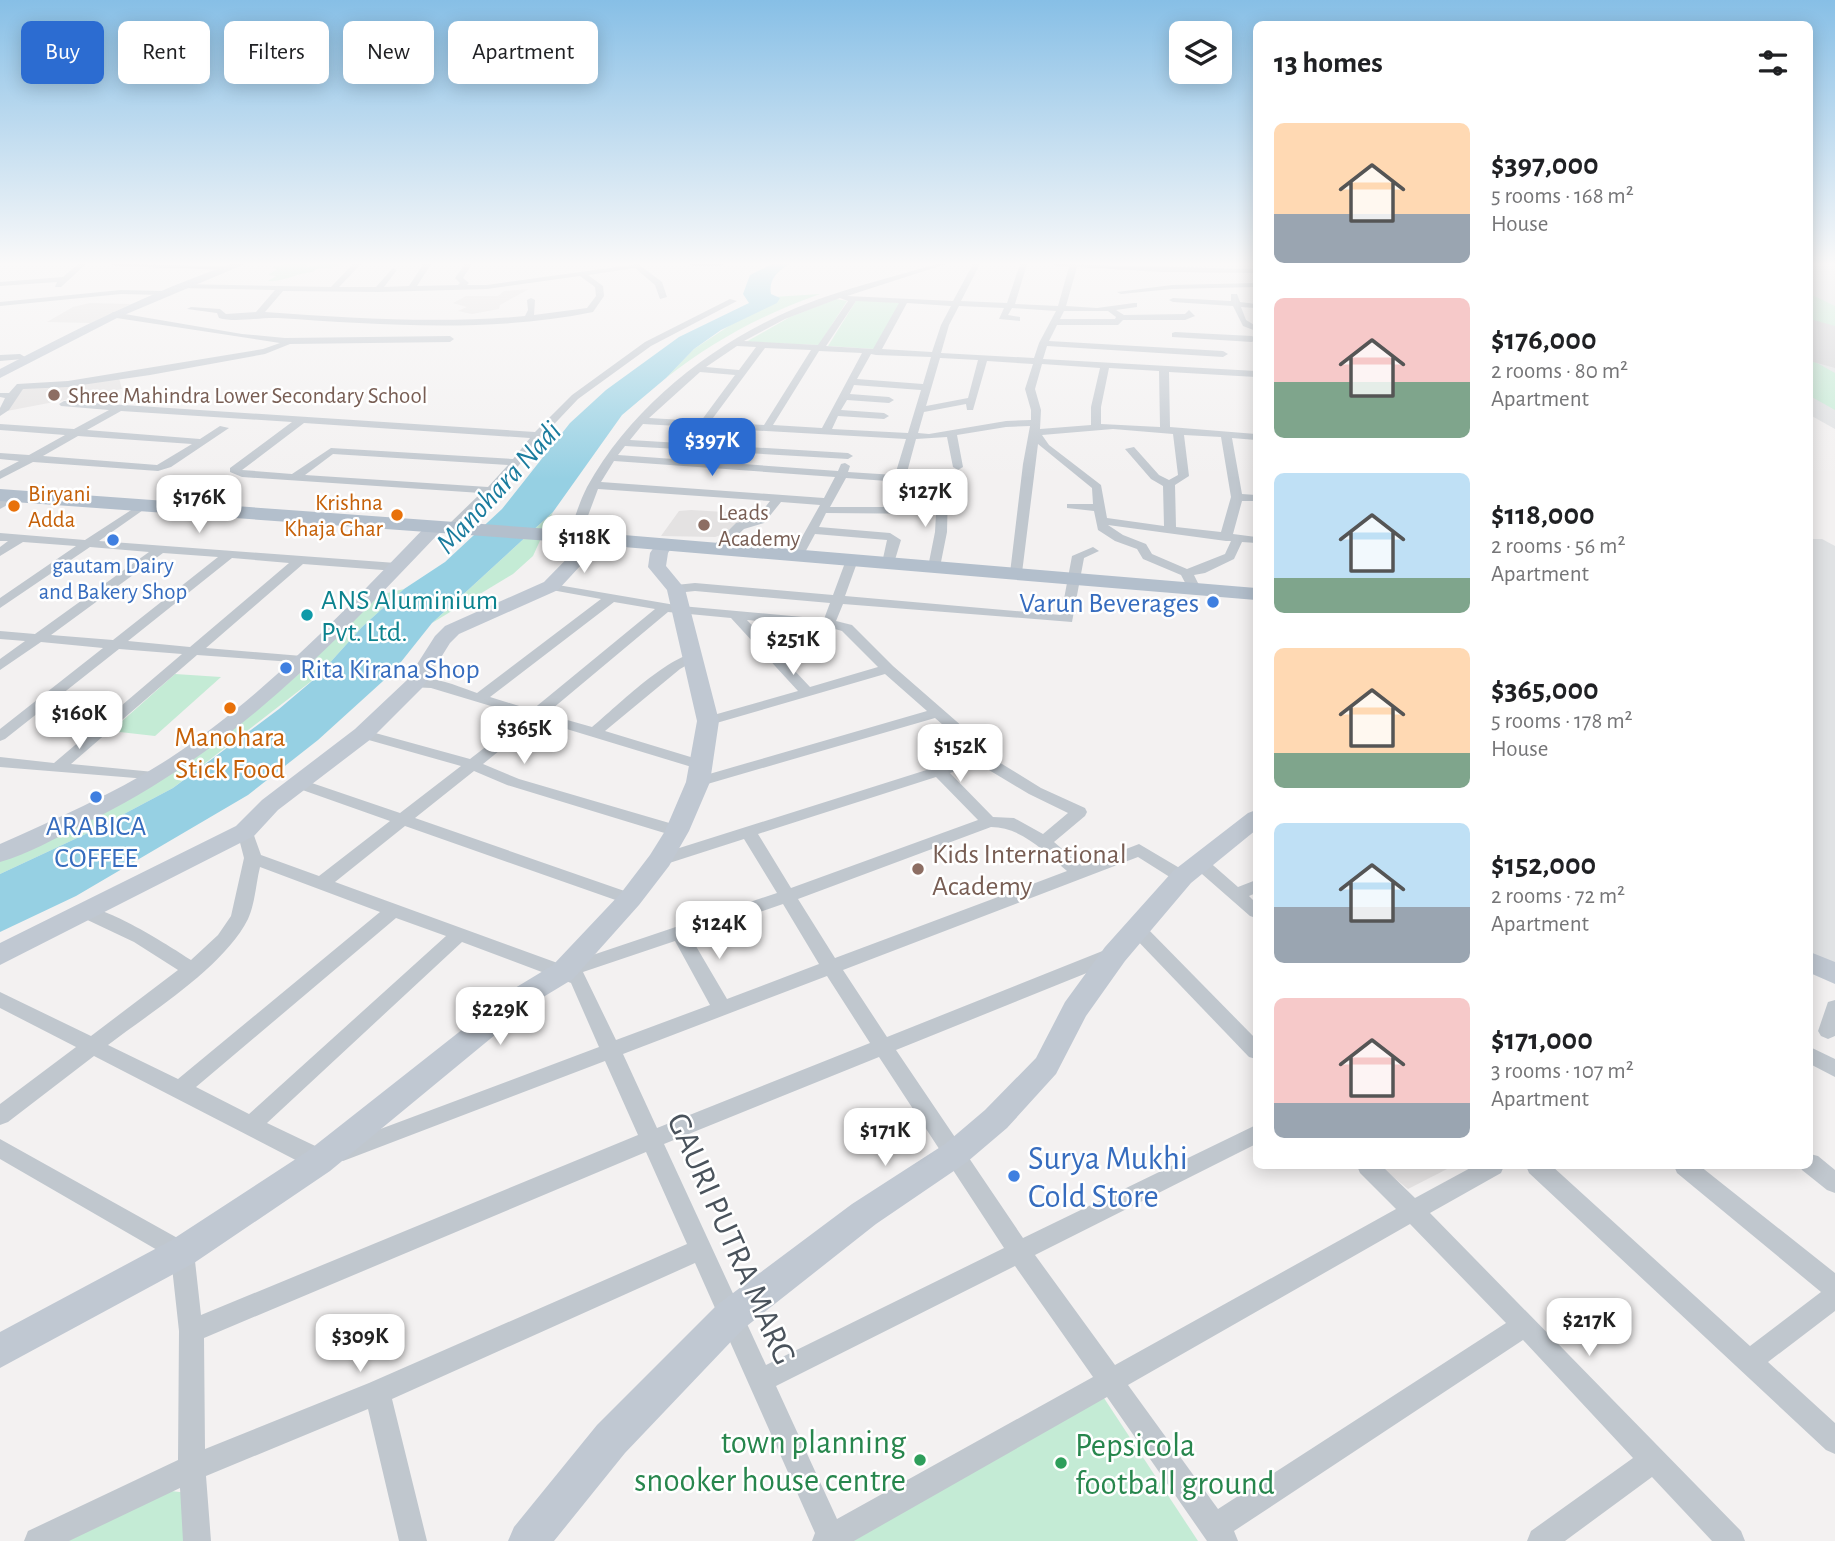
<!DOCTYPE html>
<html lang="en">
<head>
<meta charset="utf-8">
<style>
  :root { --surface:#fff; --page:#f6f6f6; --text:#202124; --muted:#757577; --accent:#2c6cd1 }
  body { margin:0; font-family:"Alegreya Sans",sans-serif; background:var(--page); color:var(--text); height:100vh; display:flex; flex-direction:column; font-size:26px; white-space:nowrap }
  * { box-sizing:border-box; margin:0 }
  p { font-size:23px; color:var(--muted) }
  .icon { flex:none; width:38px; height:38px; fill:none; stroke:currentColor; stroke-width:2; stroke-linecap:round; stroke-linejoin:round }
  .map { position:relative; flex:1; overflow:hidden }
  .drawer { position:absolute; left:1253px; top:21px; width:560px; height:1148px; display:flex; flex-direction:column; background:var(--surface); border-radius:10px; box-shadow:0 4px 18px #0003 }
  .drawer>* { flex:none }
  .top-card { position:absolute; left:21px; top:21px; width:665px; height:63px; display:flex; gap:14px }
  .fabs { position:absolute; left:1169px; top:21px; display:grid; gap:14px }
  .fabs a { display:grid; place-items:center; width:63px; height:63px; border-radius:10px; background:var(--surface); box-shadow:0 4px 18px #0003; font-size:35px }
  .price { position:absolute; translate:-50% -60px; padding:0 16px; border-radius:14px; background:#fff; color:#222; font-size:23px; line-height:46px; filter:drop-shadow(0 2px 4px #0008) }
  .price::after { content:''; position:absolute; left:50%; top:42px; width:21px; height:16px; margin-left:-10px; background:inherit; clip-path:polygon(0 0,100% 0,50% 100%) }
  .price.active { background:var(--accent); color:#fff }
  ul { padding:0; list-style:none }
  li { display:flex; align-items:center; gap:21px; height:175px; padding:0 21px }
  li span { display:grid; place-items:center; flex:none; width:196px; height:140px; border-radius:10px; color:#555 }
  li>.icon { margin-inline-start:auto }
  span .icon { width:84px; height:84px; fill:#fffc; stroke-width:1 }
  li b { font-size:30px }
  h2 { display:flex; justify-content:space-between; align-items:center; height:84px; padding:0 21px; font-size:30px }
  .pill { padding:0 24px; border-radius:10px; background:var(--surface); box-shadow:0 4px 18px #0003; font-size:24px; line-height:63px }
  .pill.active { background:var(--accent); color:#fff }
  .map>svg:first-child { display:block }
</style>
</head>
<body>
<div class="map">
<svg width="1835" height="1541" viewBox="0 0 1835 1541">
  <rect width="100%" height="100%" fill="#f3f1f1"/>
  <g fill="#e4e2e2">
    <polygon points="529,289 500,305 499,309 472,314 458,311 467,307 453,303 466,296 498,296 504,291"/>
    <polygon points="90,303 131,304 91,323 47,322 73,307"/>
    <polygon points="119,378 122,389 7,411 23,388"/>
    <polygon points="691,510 741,513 742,521 733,531 715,537 661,536 679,511"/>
    <polygon points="1380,1166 1453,1166 1408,1189"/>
  </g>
  <g fill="#e0e2e4">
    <polygon points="1810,264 1835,264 1835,429 1810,415"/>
    <polygon points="1810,539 1822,539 1835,546 1835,965 1810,954"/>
  </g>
  <g fill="#c4ebd5">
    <path d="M285,264h23l-2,4 14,-4h22l-6,3 -20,2 -3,3c-17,1 -29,10 -45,9l8,-5 -8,-1 9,-6 -6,-1z"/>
    <path d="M820,294c-57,20 -107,47 -154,84l28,-29 79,-52z"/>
    <polygon points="1810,294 1835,306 1835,334 1810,321"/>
    <polygon points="836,299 847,301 819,345 746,342 790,317"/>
    <polygon points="861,300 902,303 874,349 828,346 856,301"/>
    <polygon points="1810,359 1835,373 1835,410 1810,396"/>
    <polygon points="553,512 533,556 513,574 432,623"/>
    <polygon points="404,589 362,627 318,676 173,788 90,832 0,874 0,860 51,836 279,691 307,667 375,596"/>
    <polygon points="175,674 221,677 155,736 111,731"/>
    <polygon points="1100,1392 1198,1541 853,1541"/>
    <polygon points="171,1491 188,1493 191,1541 64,1541"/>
  </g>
  <path fill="#96d0e3" d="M772,264h17c-11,7 -21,16 -18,30l9,4 -3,5 -56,27 -27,19 -28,29 -44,37 -69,97 -121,111 -39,49 -75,68 -70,55 -172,101 -76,36v-58l90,-42 83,-44 106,-79 39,-33 44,-49 42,-38 41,-27 57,-53 68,-86 36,-33 73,-53 70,-34 -6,-9 7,-19z"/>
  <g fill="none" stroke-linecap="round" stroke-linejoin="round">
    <polygon fill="#d3d4d6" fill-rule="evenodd" points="1810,319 1835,326 1835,368 1810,361"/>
    <g fill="#c0c7ce" fill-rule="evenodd">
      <polygon points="78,264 86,264 61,287 55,287 57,282 0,286 0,282 63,277"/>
      <polygon points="111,264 229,266 233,268 229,270 115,266"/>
      <path d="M353,264h8l-22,23h37l17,-19 4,2 -13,17 25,-1 13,-20 -1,-2h10l-14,22 41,-1 2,-2 -5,-5 10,-14h7l-9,14 6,5 -2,2h20l151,-21 24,18 5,15 -7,2 -5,-14 -20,-17 -47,7 15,11 1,10 -11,16c-103,21 -211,13 -315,6 -19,-1 -42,5 -59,0l-2,-5 -30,-4 4,-2 29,2 6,5 30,-2 19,-22 -96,-2 -4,-2 4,-2 152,3zM580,276l15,11 1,9 -9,12 -53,7 1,-15 -4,-2 -4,2 1,10 -3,6c-86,8 -173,2 -260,-4l18,-21 95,1 109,-3z"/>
      <polygon points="689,264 725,264 721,266 693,266"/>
      <path d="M936,264h10l-99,32 106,5 20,-37h7l-19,37 46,2 13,-39h7l-12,40 43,2 11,-39 -13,-1 -3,-2 203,5v4l-93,-1 -86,-5 -11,39 31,2 37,-5h3v4l-21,3 8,5 61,-1 4,-4 6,6 -10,4h-62l-5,5h-61l-8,16 174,10 5,3 -5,3 -176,-11 -4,13 213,12v6l-87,-5 1,55 86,7v6l-24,-2 10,56 14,1v6h-14l-9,33 23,3v6l-14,-1 -8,17 -29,14 -11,2 7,14 -1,3h-10l-9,-17 -38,-16 -6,-10 -22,-8 -17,-11 -4,-19 -27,-3v-4h26l-1,-16 -54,-44 -16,129 -2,3h-8l-2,-3 13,-109 7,-38 -24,1 -49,8 6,32 -5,3 -5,-3 -6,-30 -31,2 -10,37 29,3 13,11 -1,42 -7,35 -6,4 -6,-4 7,-35 1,-18 -110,-1 -7,14 71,6 11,7 -7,23 -6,4 -6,-4 5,-23 -72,-6 -13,24h-8l-2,-3 28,-50 -39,-3 -17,21 -20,6 -24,23 -4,1 -6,-4 26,-26 20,-4 14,-18 -172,-12 -18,48 -6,4 -4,-1 -2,-3c6,-17 11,-34 19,-50 42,-76 115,-135 191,-171 50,-24 106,-36 158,-52zM840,298l8,3 -30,44 -74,-4 41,-22zM856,301l43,2 -26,46 -47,-3zM907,303l44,3 -10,19 -9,27 -50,-3zM959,306l45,2 -5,11 21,2v-4l-12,-2 4,-7 44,3 -17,32 -5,15 -93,-5 8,-28zM1064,311h44l8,6 -1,2h-55zM737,346l19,1 -17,23 -33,-3zM765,348l46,2 -47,75 -54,-3zM819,351l43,2 -40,75 -49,-3zM871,354l5,1 55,2 -8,27 -66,-5zM940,358l38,2 -10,38 -42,8zM987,361l46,3 -8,25 6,21v10l-25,1 -77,13 -11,-1 6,-21 42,-8 1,6h6zM1042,364l58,4 -9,39v18l-51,4 1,-19 -6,-21zM1109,368l50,3 1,56 -59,-3v-17zM700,372l35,3 -34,46 -52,-3zM854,385l67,5 -13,43 -76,-4 6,-13 46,3 5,-3 -5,-3 -43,-3 6,-10 42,3 5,-3 -5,-3 -39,-3zM643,424l263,15 -11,36 -47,-3 2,-6 -5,-3 -4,1 -3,7 -220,-16 7,-9 223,13 5,-3 -5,-3 -218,-13zM1113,429l60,5 5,41 -9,5 -10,-5 -25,-28 -9,2 26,30 12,7 1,40 -57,-8 -6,-33 -52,-40 -7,-10zM1184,435l37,2 10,60 -10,35 -45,-5 -1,-42 14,-9zM614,461l221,16 -11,21 -223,-16zM846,478l82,6 8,7v16h-106zM1108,525l118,16h5l-6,13 -38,15 -35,-15 -6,-10 -23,-9z"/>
      <polygon points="1256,283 1256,287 1172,289 1121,294 1117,292 1172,285"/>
      <polygon points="121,290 163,291 167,293 163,295 121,294 0,306 0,302"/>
      <polygon points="1231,294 1237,294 1240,302 1256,304 1256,308 1241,307 1246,320 1256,326 1256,331 1243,326 1233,306 1173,302 1169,300 1173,298 1231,301"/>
      <path d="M730,299l7,2 -86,45 -73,53 -36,38 -36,44 -50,50h-8v-6l33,-32 -239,-16 -12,-5v-4l62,-46 -171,-11 -34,19 113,9 20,-13 9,2 -58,39 -13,4 -125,-9 -33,17v-8l19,-10 -19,-2v-6l29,2 36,-20 -65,-5v-6l74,5 35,-19 -48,-4 -2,-2 5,-3 471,31 37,-37 73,-53zM304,423l226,15 -17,21 -182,-11 -39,26 -50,-4zM78,436l114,8 -35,21 -114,-9zM333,454l175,11 -20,22 -183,-12z"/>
      <polygon points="113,312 242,334 285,338 450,336 454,339 450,342 290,344 265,354 150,375 68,387 23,389 9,410 0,416 0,408 5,398 0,397 0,393 9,393 17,384 68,381 263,349 280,343 110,317 109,315"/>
      <polygon points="1175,332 1252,336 1256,339 1252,342 1172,337 1172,333"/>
      <polygon points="20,354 25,357 23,359 0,361 0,355"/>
      <polygon points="16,493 22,496 20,498 0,509 0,501"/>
      <path d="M142,503l6,3 -2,2 -47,33 297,22 6,4 -6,4 -93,-7 -97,84 96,8 7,4 -2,3 -110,-8 -126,109 83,8 8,5 -2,3 -160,-13v-10l54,6 128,-109 -63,-5 -114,90 -5,2v-12l103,-81 -62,-6 -41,28v-11l25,-18 -25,-2v-8l35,3 114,-82 -59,-5 -90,61v-10l76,-52 -53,-4 -23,14v-9l8,-6h-8v-8l85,7zM163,553l55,4 -105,83 -62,-5zM232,558l57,5 -99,84 -62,-6z"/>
      <path d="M1093,547l6,4 -15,7 -12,64 -229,-18 -7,17 16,4 41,41 94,82 2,8 52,32 44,20 2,4 -2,4 -31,26 28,24 57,-22 49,29 3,4 -3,4h-12l-38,-24 -295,113 44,67 218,-87h14l2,5 -2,5 -223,90 127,188 233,-113v19l-221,111 80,110 281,-156 -36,-36 -3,-7h25l33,32 59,-32h30l-3,7 -71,40 311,318 4,10h-33l-60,-64 -87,64h-38l4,-10 102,-73 -110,-118 -289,191 4,10h-31l-100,-144 -253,144h-42l3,-8 -120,-270 -303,136 35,142h-28l-31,-132 -162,67 5,65h-28l-3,-53 -111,53h-45l4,-10 150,-71 1,-129 -8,-73 -171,-99v-20l190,106 4,7 7,63 437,-180 -33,-74 -254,97 -8,3 -8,-3 -3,-6 3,-6 264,-99 -28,-64 -109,-41 -195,181 63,30 3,7 -3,7 -11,3 -8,-2 -217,-112 -86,66 -8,3v-21l76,-57 -76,-39v-16l91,44 87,-66 -44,-28 -55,-26 -3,-4 3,-4c21,-7 92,39 112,52l27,-25 13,-19 13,-58 -7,-27 2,-4h12l10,28 58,21 71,-55 -96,-34 -2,-3 2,-3h12l94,32 61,-47 -103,-29 -3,-3 3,-3h10l102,28 49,-38 5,-5 -93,-28 -21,-1 -2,-3c16,-14 50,3 69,9l124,-94 -55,-10v-6l135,23 143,13 6,-16 -135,-12 -19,2 -6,-4 6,-4 19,-2 138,12 13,-35 6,-4 6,4 -13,36 216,19 11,-59zM614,602l41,7 -123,101 -42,-13zM668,612l63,6 67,73 -95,27 -2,3 2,3h10l172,-50 42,37 -235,68 -2,3 2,3h12l231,-67 39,34v3l-320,101 -3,4 3,4 6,2 84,-27 33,54 -214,72 -228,-83 70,-56 219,77h12l3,-4 -3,-4 -221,-77 59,-47 33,14 164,50h12l2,-4 -2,-4 -164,-48 -36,-15 54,-44 158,48h12l2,-3 -2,-3 -102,-31 75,-62 21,-12 -2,-3c-25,-5 -87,57 -107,73l-46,-13zM747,620l81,7 14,4 36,36 -68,20zM979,764l50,30 39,19 -25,21 -29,-16 -21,-1 -43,-44zM936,777l42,43 -187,68 -33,-54zM991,827c30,0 54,25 76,44l-232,87 -37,-59zM260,867l120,45 -202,167 -70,-34c43,-33 116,-78 140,-126 7,-15 8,-36 12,-52zM783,904l36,60 -92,35 -37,-63zM396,918l50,18 -197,178 -53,-27zM675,941l35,64 -94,35 -33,-68zM827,976l43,67 -213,85 -34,-74zM879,1057l125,191 -238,117 -102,-221zM646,1152l41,92 -318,139 -164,66 -1,-111zM1410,1224l96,99 -288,186 -90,-124zM1015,1266l78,111 -256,142 -61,-133z"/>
      <polygon points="1200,857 1206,859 1238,887 1256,880 1256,893 1249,896 1256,903 1256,918 1250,916 1194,867 1191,863"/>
      <polygon points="1138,924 1144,925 1256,1039 1256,1059 1249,1057 1132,935 1129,930 1132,925"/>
      <polygon points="1835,1000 1835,1036 1828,1039 1821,1036 1818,1031 1828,1002"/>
      <polygon points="1810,1047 1835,1059 1835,1077 1810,1064"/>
      <polygon points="1810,1154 1818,1156 1835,1170 1835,1193 1827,1190 1802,1170 1800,1166 1810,1166"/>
      <polygon points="1526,1166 1552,1166 1750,1346 1821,1292 1677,1173 1674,1166 1700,1166 1835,1273 1835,1311 1768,1362 1835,1423 1835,1454 1826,1450 1529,1173"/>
    </g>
    <g fill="#c0c8d2" fill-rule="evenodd">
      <path d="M231,264h14l-128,54 -117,60v-9c76,-40 151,-77 231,-105z"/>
      <path d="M435,522l6,1 3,4 -3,4c-113,119 -209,221 -359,294 -26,13 -54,29 -82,37v-18c58,-26 116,-51 170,-86 97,-64 178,-151 259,-235z"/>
      <polygon points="596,534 605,539 558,590 459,634 450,643 422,688 371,739 278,810 254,836 0,965 0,943 236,826 262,800 355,729 407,680 435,636 445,626 544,582 590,535"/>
      <polygon points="664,540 673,545 668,553 666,566 685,589 719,721 710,782 689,831 669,866 639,905 573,979 535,1002 330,1171 194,1263 0,1368 0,1332 170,1241 308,1151 515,988 553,965 621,893 650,855 665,831 686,782 697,721 667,590 648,567 650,553 658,541"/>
      <polygon points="1256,810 1256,830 1191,883 1125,961 1086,1016 1056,1074 1007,1128 967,1162 876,1224 743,1329 625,1453 554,1541 508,1541 514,1527 597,1425 717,1305 852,1204 945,1144 985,1110 1036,1058 1065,1002 1105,947 1173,871 1248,813"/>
      <polygon points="1810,952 1835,962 1835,984 1810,973"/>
    </g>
    <polygon fill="#b3bfcc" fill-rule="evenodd" points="0,489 564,530 1256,588 1256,600 564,542 0,501"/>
  </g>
  <linearGradient id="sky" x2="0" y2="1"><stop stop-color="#87bfe6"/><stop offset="0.55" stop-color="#faf9f9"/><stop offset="1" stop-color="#faf9f9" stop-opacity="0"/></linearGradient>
  <rect width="1835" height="479" fill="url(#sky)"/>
  <g fill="#8d6e63" stroke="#fff" stroke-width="2.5">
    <circle cx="54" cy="395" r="7"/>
    <circle cx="704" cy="525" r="7"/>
    <circle cx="918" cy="869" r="7"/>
  </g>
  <g fill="#e8710a" stroke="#fff" stroke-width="2.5">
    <circle cx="14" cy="506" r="7"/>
    <circle cx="397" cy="515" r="7"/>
    <circle cx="230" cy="708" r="7"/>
  </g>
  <g fill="#3f7fe0" stroke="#fff" stroke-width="2.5">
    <circle cx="113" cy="540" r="7"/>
    <circle cx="1213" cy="602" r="7"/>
    <circle cx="286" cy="668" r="7"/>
    <circle cx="96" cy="797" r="7"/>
    <circle cx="1014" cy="1176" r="7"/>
  </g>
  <circle fill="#0f9aa8" stroke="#fff" stroke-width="2.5" cx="307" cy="615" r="7"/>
  <g fill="#2e9e5b" stroke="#fff" stroke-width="2.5">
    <circle cx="920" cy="1460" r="7"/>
    <circle cx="1061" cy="1463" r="7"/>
  </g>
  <g text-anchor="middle" stroke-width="5" stroke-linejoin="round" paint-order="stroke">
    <g font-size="23" fill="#785e54" stroke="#fff" text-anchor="start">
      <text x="68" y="403">Shree Mahindra Lower Secondary School</text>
      <text x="718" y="520">Leads<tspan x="718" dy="26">Academy</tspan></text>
    </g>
    <g font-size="23" fill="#c56008" stroke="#fff" text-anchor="start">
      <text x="28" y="501">Biryani<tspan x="28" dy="26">Adda</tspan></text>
      <text x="383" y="510" text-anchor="end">Krishna<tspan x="383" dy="26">Khaja Ghar</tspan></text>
    </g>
    <g font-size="23" fill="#366cbe" stroke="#fff">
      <text x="113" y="573">gautam Dairy<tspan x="113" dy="26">and Bakery Shop</tspan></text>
    </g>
    <g font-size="28" fill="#0d838f" stroke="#fff" text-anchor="start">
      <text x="321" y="609">ANS Aluminium<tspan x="321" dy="32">Pvt. Ltd.</tspan></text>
    </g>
    <g font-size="28" fill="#366cbe" stroke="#fff" text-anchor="end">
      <text x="1199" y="612">Varun Beverages</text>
      <text x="300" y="678" text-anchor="start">Rita Kirana Shop</text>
      <text x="96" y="835" text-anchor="middle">ARABICA<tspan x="96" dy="32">COFFEE</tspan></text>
    </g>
    <g font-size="28" fill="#c56008" stroke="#fff">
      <text x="230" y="746">Manohara<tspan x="230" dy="32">Stick Food</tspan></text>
    </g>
    <g font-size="28" fill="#785e54" stroke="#fff" text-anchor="start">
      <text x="932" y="863">Kids International<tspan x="932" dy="32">Academy</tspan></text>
    </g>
    <g font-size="30" font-style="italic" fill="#1b7c9e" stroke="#fff">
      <text transform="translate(498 487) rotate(-47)" y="10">Manohara Nadi</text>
    </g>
    <g font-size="33" fill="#366cbe" stroke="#fff" text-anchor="start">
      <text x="1028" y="1169">Surya Mukhi<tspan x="1028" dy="38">Cold Store</tspan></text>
    </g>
    <g font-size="33" fill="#4a535c" stroke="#fff">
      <text transform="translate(733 1238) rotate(66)" y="12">GAURI PUTRA MARG</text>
    </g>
    <g font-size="33" fill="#27864d" stroke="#fff" text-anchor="end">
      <text x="906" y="1453">town planning<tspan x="906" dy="38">snooker house centre</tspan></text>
      <text x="1075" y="1456" text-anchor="start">Pepsicola<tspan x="1075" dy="38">football ground</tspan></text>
    </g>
  </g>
</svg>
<div class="fabs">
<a><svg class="icon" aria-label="layers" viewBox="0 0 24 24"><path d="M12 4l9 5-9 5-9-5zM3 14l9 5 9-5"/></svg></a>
</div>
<b class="price active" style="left:712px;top:478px">$397K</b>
<b class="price" style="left:925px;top:529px">$127K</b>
<b class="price" style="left:199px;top:535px">$176K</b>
<b class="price" style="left:584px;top:575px">$118K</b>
<b class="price" style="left:793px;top:677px">$251K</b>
<b class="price" style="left:79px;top:751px">$160K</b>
<b class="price" style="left:524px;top:766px">$365K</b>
<b class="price" style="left:960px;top:784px">$152K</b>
<b class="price" style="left:719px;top:961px">$124K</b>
<b class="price" style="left:500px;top:1047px">$229K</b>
<b class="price" style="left:885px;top:1168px">$171K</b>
<b class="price" style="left:1589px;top:1358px">$217K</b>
<b class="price" style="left:360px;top:1374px">$309K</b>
<div class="top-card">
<a class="pill active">Buy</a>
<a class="pill">Rent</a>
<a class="pill">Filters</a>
<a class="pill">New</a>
<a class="pill">Apartment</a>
</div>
<section class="drawer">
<h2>13 homes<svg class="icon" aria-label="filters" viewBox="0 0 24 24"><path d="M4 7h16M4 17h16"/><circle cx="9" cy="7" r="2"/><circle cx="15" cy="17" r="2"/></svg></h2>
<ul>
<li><span style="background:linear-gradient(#ffd9b3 65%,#9aa5b1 0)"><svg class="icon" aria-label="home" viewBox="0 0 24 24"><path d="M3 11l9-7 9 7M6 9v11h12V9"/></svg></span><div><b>$397,000</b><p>5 rooms · 168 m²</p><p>House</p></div></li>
<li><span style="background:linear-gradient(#f6c9c9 60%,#7fa58c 0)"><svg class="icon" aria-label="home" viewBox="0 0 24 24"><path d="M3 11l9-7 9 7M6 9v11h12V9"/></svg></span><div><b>$176,000</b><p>2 rooms · 80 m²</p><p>Apartment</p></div></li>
<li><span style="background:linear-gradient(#bfe0f5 75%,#7fa58c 0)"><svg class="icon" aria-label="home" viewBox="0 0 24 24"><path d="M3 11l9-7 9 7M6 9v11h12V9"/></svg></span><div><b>$118,000</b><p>2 rooms · 56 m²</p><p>Apartment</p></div></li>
<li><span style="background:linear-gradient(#ffd9b3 75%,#7fa58c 0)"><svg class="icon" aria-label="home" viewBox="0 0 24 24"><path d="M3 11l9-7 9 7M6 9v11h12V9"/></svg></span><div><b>$365,000</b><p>5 rooms · 178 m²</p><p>House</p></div></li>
<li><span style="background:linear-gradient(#bfe0f5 60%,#9aa5b1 0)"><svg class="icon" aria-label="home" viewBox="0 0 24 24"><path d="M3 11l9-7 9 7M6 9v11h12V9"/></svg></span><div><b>$152,000</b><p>2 rooms · 72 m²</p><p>Apartment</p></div></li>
<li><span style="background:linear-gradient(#f6c9c9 75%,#9aa5b1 0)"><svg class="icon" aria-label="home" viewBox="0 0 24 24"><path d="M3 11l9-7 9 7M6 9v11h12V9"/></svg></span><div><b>$171,000</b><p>3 rooms · 107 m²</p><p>Apartment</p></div></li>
</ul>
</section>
</div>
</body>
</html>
